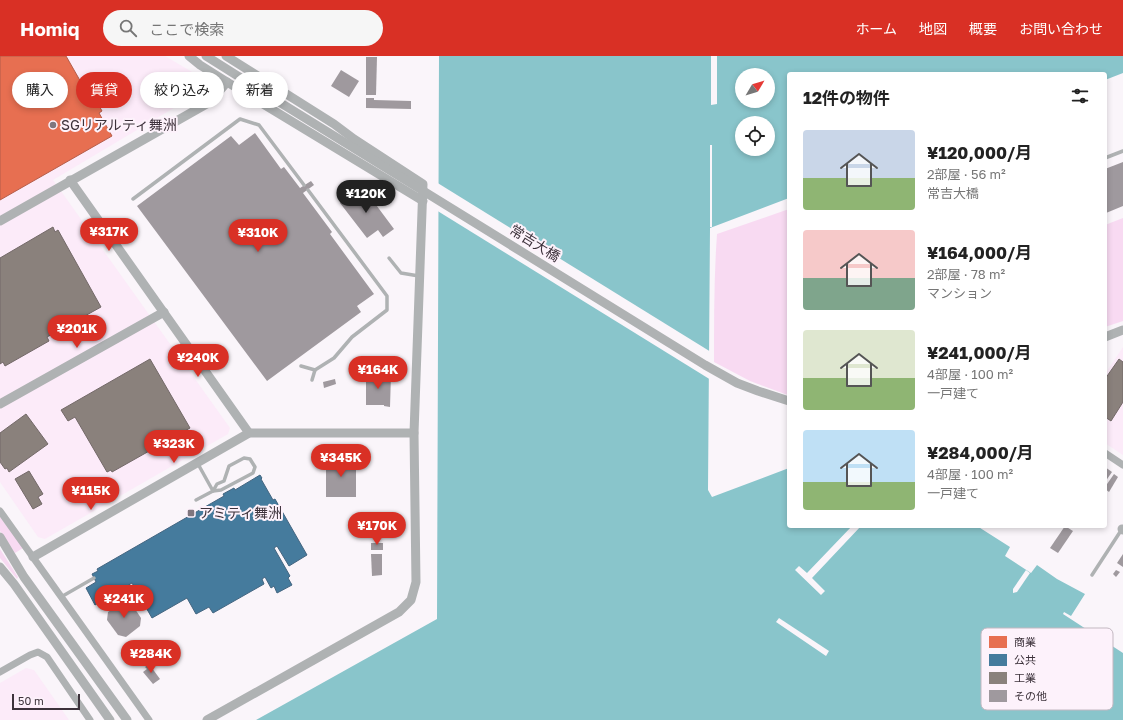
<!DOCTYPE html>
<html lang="ja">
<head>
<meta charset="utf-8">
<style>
  :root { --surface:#fff; --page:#f6f6f6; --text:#222; --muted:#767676; --accent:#d93025 }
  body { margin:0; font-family:"Golos Text","Noto Sans JP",sans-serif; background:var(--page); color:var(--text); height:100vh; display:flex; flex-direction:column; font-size:15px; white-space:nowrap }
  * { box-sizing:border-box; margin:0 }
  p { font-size:13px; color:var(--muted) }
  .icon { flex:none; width:22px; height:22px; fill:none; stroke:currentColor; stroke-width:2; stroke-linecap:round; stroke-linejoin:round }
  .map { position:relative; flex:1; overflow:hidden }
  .drawer { position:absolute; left:787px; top:16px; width:320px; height:456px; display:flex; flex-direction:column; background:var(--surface); border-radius:4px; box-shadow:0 2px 6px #0003 }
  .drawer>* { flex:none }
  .banner { position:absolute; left:12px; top:16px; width:380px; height:36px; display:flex; gap:8px }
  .needle { width:26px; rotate:52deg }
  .buttons { position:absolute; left:735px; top:12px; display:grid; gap:8px }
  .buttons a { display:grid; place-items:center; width:40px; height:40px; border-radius:50%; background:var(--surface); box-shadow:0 2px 6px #0003; font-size:20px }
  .scale { position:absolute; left:12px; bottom:10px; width:68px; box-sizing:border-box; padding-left:4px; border:2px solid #3d323b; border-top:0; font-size:11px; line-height:14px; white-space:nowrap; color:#3d323b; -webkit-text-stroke:3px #fdf2fb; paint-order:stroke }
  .price { position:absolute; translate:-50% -34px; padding:0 9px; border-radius:14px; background:var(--accent); color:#fff; font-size:13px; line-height:26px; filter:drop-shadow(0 1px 2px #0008) }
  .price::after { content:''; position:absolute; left:50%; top:24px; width:12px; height:9px; margin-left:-6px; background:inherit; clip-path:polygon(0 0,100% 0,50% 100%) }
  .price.on { background:#222; color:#fff }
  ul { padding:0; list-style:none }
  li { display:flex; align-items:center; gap:12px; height:100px; padding:0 16px }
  li span { display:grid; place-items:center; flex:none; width:112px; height:80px; border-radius:4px; color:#555 }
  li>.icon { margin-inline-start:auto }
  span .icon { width:48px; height:48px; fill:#fffc; stroke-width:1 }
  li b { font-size:17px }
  h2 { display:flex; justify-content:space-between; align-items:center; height:48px; padding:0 16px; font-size:17px }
  .chip { padding:0 14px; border-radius:18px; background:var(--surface); box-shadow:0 2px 6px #0003; font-size:14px; line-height:36px }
  .chip.on { background:var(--accent); color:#fff }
  header { display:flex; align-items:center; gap:24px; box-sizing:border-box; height:56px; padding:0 20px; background:var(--accent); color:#fff }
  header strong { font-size:19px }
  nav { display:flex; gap:22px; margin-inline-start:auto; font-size:14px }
  .search { width:280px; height:36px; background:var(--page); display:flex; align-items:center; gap:10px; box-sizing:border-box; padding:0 14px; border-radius:22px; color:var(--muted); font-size:15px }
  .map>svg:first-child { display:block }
</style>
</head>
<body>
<header>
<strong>Homiq</strong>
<div class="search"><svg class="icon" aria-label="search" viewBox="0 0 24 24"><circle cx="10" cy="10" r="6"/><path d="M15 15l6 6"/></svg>ここで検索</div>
<nav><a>ホーム</a><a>地図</a><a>概要</a><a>お問い合わせ</a></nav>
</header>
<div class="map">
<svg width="1123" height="664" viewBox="0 0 1123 664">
  <rect width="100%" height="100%" fill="#faf5fa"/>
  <g fill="#fcebf9">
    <polygon points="0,0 165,0 199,20 199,37 53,124 230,372 228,378 45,483 38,481 0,426"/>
    <polygon points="1123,291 1123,399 1105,387 1105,318"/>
    <polygon points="26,612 34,614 69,664 0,664 0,627"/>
  </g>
  <g fill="#f8daf2">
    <path d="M789,153v186l-4,-1 -35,-13 -36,-19c0,-43 0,-86 3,-128z"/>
    <polygon points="1123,162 1123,265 1105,271 1105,169"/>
    <polygon points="0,461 23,492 15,497 0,475"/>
    <polygon points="0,493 18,521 17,523 0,502"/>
  </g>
  <path fill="#89c5cb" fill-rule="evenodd" d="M439,0h684v17l-18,7v-6h-316v124l-79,30 -2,262 4,7 77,-29v58h188l33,21 -5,9 26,17 6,-8 20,14 28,15 -14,22 -7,-4 -1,2 60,39v67h-867l181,-101zM742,19h26v26h-26zM742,67h26v26h-26z"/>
  <g fill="#faf5fa">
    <polygon points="711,0 717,0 717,48 711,49"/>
    <rect x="710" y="89" width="2" height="82"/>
    <polygon points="436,126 711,296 711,324 436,154"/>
    <polygon points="852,470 861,470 812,522 825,535 821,539 795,514 799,510 807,517"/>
    <polygon points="1026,514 1030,517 1017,536 1013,537 1013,533"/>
    <polygon points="779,562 829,595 826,600 776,566"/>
  </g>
  <polygon fill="#e76f51" stroke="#b45d4a" points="0,0 66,0 90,42 93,39 102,55 99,57 112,80 0,144"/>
  <polygon fill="#457b9d" stroke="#436580" points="260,419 262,422 261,423 273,444 275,443 307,499 289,510 277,490 274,492 290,520 288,522 292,529 277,537 274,530 271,532 265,521 262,523 264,528 213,557 209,551 196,558 187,542 152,562 132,527 113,538 112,537 105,541 106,542 95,549 86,532 96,526 92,518 98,515 97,513 224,440 223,438 234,432 235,434"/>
  <g fill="#8a817c" stroke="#736968">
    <polygon points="53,171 55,176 58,174 101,251 47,281 49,285 5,310 3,306 0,308 0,202"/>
    <polygon points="150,303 190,372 112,416 111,414 107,416 75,361 68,365 61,354"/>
    <polygon points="1119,303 1123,306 1123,346 1111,365 1105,361 1105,323"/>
    <polygon points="26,358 48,388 9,416 7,412 5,413 0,406 0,377"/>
    <polygon points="29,415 43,438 38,441 42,448 33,453 15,423"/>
  </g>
  <g fill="#9f999e">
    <polygon points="366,1 377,1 376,39 366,39"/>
    <polygon points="341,14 359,25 349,41 331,30"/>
    <polygon points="366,42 374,42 374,44 411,45 411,53 366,52"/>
    <polygon points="255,77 281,113 284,111 300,132 311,125 314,129 303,137 332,176 330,178 374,238 357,250 361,256 267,325 137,150 231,80 239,89"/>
    <polygon points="1123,106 1123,150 1106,157 1105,113"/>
    <polygon points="362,130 394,173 383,181 378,174 367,182 340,147"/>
    <polygon points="366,318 391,318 390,351 384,350 384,349 366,349"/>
    <polygon points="335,323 336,328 324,332 323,326"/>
    <rect x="326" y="404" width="30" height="37"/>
    <polygon points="1105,411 1112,416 1105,426"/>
    <polygon points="1114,418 1118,421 1109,436 1105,433 1105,431"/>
    <polygon points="1065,470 1073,475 1058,497 1050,492"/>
    <rect x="371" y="487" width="12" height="7"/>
    <polygon points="371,498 382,498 382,519 372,520"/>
    <polygon points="1123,498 1123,511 1117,507"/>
    <polygon points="1116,514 1120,516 1116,521 1113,518"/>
    <polygon points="123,546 131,547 141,562 140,570 126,581 118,579 107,564 108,556"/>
    <polygon points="149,608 160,623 153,628 143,616 147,613 145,611"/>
  </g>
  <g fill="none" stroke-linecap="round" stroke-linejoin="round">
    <g stroke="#afb2b3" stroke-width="3.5">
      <polyline points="1105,102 1123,95"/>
      <polyline points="133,143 240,63 259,69 304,129"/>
      <polyline points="389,202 401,217 419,220"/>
      <polyline points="301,310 315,314 334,302 352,281 387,254 387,240 308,134"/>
      <polyline points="312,324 315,314"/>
      <polygon points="244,402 250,403 255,411 253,417 221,434 213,435 217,428 224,425 229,410"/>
      <polyline points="196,444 213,435 198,408"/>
      <polyline points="1092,519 1122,473"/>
      <polyline points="61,541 94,522"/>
    </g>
    <g stroke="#afb2b3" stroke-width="7">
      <polyline points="1105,397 1123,409"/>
      <polyline points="0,455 149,664"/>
      <polyline points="0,616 30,599 38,596 47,601 90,664"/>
    </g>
    <g stroke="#afb2b3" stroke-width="9">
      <polyline points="189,0 200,9 227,26 423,145"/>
      <polyline points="206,0 271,41"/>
      <polyline points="70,124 249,377"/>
      <polyline points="0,165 210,46 227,26"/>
      <polyline points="1105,281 1123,274"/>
      <polyline points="0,348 164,256"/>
      <polyline points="1122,473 1123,474"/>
      <polyline points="0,481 24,521 127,664"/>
      <polyline points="33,501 249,377 414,377"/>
      <polyline points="0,511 14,528 110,664"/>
      <polyline points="207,664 399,556 411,544 416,526 414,377 423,128 354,83 334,68 226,0"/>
    </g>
    <polyline stroke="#afb2b3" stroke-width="9" points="271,41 705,309 737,327 758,335 789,345"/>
  </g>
  <g fill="#7f767e" stroke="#fdf2fb" stroke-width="1.5">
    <circle cx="53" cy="69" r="4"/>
    <rect x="187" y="453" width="8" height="8" rx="2"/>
  </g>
  <g text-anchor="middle" stroke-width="4" stroke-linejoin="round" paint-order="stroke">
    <g font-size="14" fill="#3d323b" stroke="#fdf2fb" text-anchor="start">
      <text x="61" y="74">SGリアルティ舞洲</text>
      <text x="199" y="462">アミティ舞洲</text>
    </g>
    <g font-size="14" fill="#3d323b" stroke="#fdf2fb">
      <text transform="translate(535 187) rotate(32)" y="5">常吉大橋</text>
    </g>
  </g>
  <rect x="981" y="572" width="132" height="82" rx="6" fill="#fdf2fb" stroke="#c3b8c1" stroke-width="1"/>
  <rect x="989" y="580" width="18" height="12" fill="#e76f51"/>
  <rect x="989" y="598" width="18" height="12" fill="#457b9d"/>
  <rect x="989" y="616" width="18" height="12" fill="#8a817c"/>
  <rect x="989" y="634" width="18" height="12" fill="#9f999e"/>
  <g font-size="11" fill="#3d323b">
    <text x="1014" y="590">商業</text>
    <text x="1014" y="608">公共</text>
    <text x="1014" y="626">工業</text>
    <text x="1014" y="644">その他</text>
  </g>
</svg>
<div class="buttons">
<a><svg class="needle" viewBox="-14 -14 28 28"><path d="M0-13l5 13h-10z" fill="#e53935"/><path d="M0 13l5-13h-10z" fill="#767676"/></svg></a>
<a><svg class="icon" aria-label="locate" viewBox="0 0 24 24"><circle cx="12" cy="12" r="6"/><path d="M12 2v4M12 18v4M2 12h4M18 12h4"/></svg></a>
</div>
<div class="scale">50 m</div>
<b class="price on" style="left:366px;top:158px">¥120K</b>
<b class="price" style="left:109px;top:196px">¥317K</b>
<b class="price" style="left:258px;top:197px">¥310K</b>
<b class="price" style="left:77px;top:293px">¥201K</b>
<b class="price" style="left:198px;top:322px">¥240K</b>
<b class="price" style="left:378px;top:334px">¥164K</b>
<b class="price" style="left:174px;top:408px">¥323K</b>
<b class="price" style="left:341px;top:422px">¥345K</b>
<b class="price" style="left:91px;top:455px">¥115K</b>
<b class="price" style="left:377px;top:490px">¥170K</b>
<b class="price" style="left:124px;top:563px">¥241K</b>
<b class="price" style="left:151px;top:618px">¥284K</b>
<div class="banner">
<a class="chip">購入</a>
<a class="chip on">賃貸</a>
<a class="chip">絞り込み</a>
<a class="chip">新着</a>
</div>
<section class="drawer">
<h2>12件の物件<svg class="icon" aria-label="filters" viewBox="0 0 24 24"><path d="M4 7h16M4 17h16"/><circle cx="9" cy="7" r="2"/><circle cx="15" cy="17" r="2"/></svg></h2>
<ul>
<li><span style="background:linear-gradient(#c9d6e8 60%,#8fb573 0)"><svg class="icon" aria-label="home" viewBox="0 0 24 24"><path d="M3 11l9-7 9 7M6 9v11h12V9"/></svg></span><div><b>¥120,000/月</b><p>2部屋 · 56 m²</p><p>常吉大橋</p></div></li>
<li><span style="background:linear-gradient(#f6c9c9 60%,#7fa58c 0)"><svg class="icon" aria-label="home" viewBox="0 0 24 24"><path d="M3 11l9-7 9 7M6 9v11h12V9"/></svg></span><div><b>¥164,000/月</b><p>2部屋 · 78 m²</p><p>マンション</p></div></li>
<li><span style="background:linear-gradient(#dfe7d0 60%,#8fb573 0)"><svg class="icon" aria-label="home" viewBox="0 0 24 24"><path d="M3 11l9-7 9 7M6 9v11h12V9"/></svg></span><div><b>¥241,000/月</b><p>4部屋 · 100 m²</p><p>一戸建て</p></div></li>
<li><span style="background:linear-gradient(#bfe0f5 65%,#8fb573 0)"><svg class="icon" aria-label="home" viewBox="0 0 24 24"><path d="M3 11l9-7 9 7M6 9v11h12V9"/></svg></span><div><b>¥284,000/月</b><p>4部屋 · 100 m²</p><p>一戸建て</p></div></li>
</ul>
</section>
</div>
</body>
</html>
